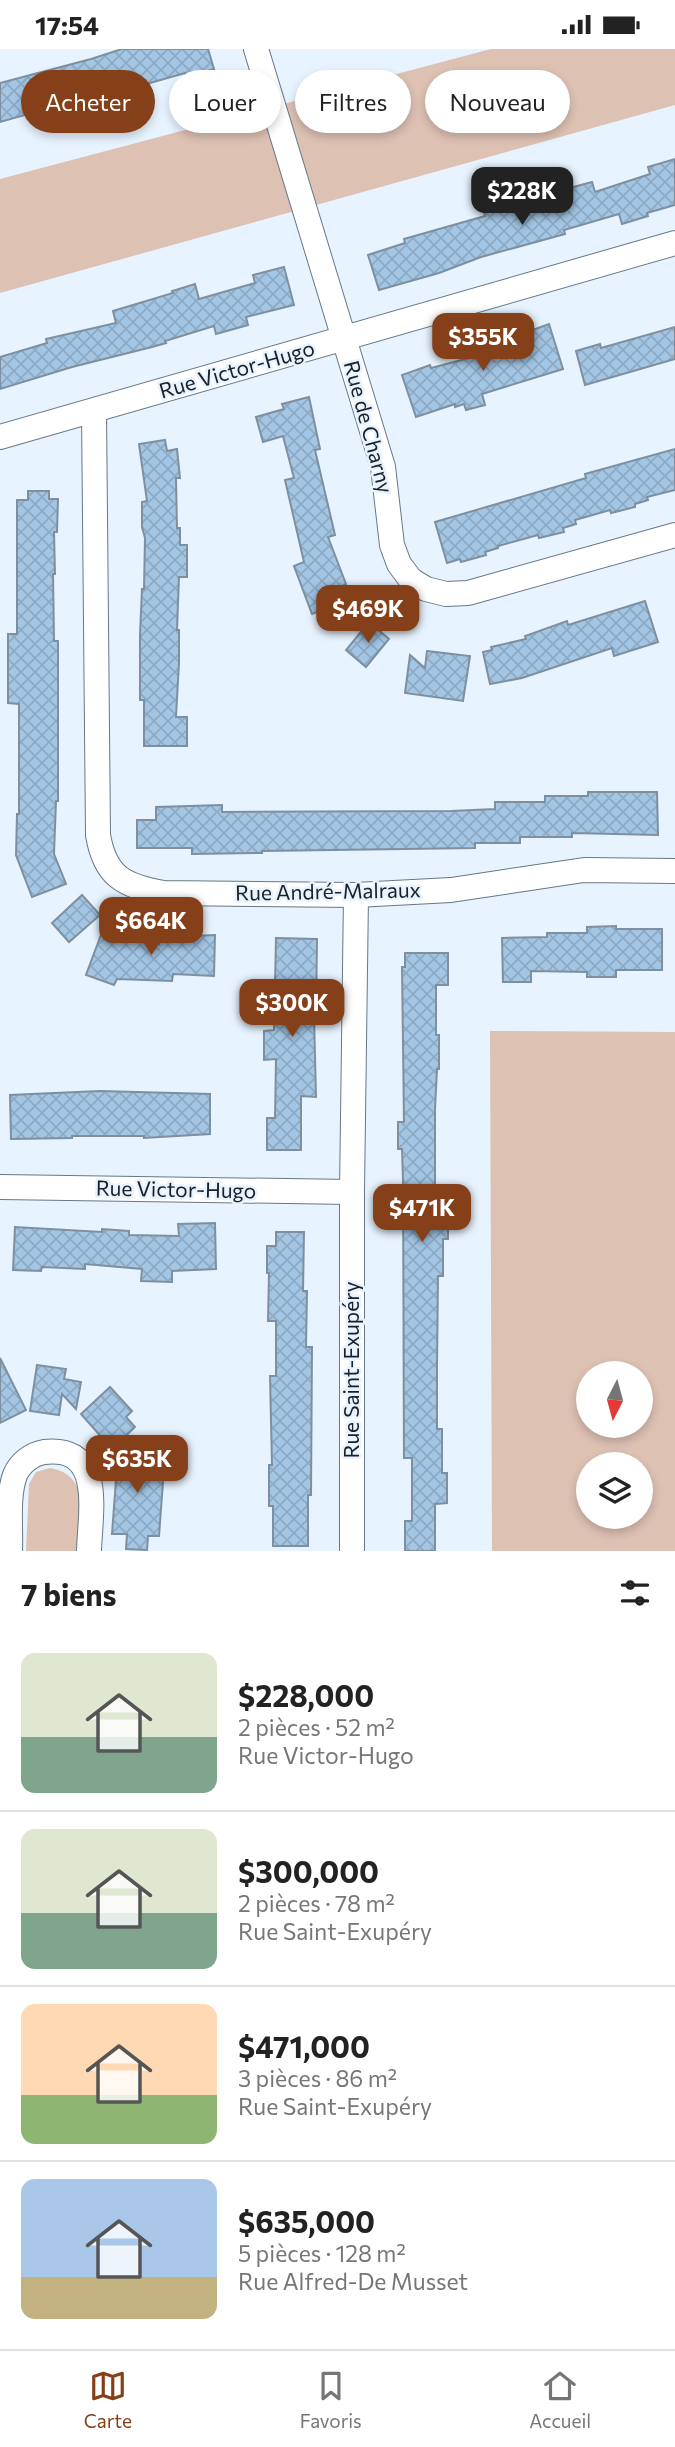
<!DOCTYPE html>
<html lang="fr">
<head>
<meta charset="utf-8">
<style>
  :root { --surface:#fff; --page:#f6f6f6; --text:#222; --muted:#767676; --line:#e0e0e0; --accent:#853f19 }
  body { margin:0; font-family:Commissioner,sans-serif; background:var(--page); color:var(--text); height:100vh; display:flex; flex-direction:column; font-size:26px; white-space:nowrap }
  * { box-sizing:border-box; margin:0 }
  p { font-size:23px; color:var(--muted) }
  .icon { flex:none; width:38px; height:38px; fill:none; stroke:currentColor; stroke-width:2; stroke-linecap:round; stroke-linejoin:round }
  .map { position:relative; height:1502px; overflow:hidden }
  .side { display:flex; flex-direction:column; background:var(--surface); flex:1 }
  .side>* { flex:none }
  .banner { position:absolute; left:21px; top:21px; width:634px; height:63px; display:flex; gap:14px }
  .needle { width:46px; rotate:186deg }
  .tools { position:absolute; left:576px; top:1312px; display:grid; gap:14px }
  .tools a { display:grid; place-items:center; width:77px; height:77px; border-radius:50%; background:var(--surface); box-shadow:0 4px 10px #0003; font-size:35px }
  .price { position:absolute; translate:-50% -60px; padding:0 16px; border-radius:14px; background:var(--accent); color:#fff; font-size:23px; line-height:46px; filter:drop-shadow(0 2px 4px #0008) }
  .price::after { content:''; position:absolute; left:50%; top:42px; width:21px; height:16px; margin-left:-10px; background:inherit; clip-path:polygon(0 0,100% 0,50% 100%) }
  .price.active { background:#222; color:#fff }
  ul { padding:0; list-style:none }
  li { display:flex; align-items:center; gap:21px; height:175px; padding:0 21px }
  li+li { border-top:2px solid var(--line) }
  li span { display:grid; place-items:center; flex:none; width:196px; height:140px; border-radius:14px; color:#555 }
  li>.icon { margin-inline-start:auto }
  span .icon { width:84px; height:84px; fill:#fffc; stroke-width:1 }
  li b { font-size:30px }
  h2 { display:flex; justify-content:space-between; align-items:center; height:84px; padding:0 21px; font-size:30px }
  .chip { padding:0 24px; border-radius:32px; background:var(--surface); box-shadow:0 4px 10px #0003; font-size:24px; line-height:63px }
  .chip.active { background:var(--accent); color:#fff }
  .status { display:flex; justify-content:space-between; align-items:center; height:49px; padding:0 35px; background:var(--surface); direction:ltr }
  .status svg { height:19px; fill:currentColor }
  .tab-bar { display:flex; justify-content:space-around; align-items:center; height:98px; border-top:2px solid var(--line); background:var(--surface); font-size:19px; color:var(--muted) }
  .tab-bar a { display:grid; justify-items:center; gap:4px }
  .tab-bar .active { color:var(--accent) }
  .map>svg:first-child { display:block }
</style>
</head>
<body>
<div class="status"><b>17:54</b><svg viewBox="0 0 49 12"><path d="M0 12V9h3v3zM5 12V6h3v6zM10 12V3h3v9zM15 12V0h3v12zM26 1h20v11H26zM47 4h2v5h-2z"/></svg></div>
<div class="map">
<svg width="675" height="1502" viewBox="0 0 675 1502">
  <defs>
    <pattern id="building-cross-hatch" width="8" height="8" patternUnits="userSpaceOnUse" patternTransform="scale(1.75)"><rect width="8" height="8" fill="#a3c6e5"/><path d="M0 0l8 8M0 8l8-8" fill="none" stroke="#8caac4"/></pattern>
  </defs>
  <rect width="100%" height="100%" fill="#e7f3fe"/>
  <g fill="#ddc1b3" fill-rule="evenodd">
    <polygon points="491,0 675,0 675,56 0,244 0,130"/>
    <path d="M490,982l185,1v519h-183zM588,1325h52v52h-52zM588,1416h52v52h-52z"/>
    <path d="M50,1419c42,7 30,51 29,83h-53l3,-67 7,-12z"/>
  </g>
  <g fill="url(#building-cross-hatch)" stroke="#7e90a0" stroke-width="2">
    <polygon points="122,0 208,0 214,20 186,28 185,24 143,36 142,33 0,73 0,34 91,10"/>
    <polygon points="675,110 675,156 647,164 648,167 622,175 619,165 564,181 565,185 481,208 439,224 379,241 368,206 405,194 404,190 485,167 483,160 513,151 517,166 570,151 566,140 592,133 595,143 650,125 648,118"/>
    <polygon points="284,218 294,256 246,268 248,276 216,285 214,277 165,292 166,294 152,298 72,318 0,340 0,308 47,294 46,290 116,274 113,262 173,244 172,242 195,235 199,250 255,234 253,226"/>
    <polygon points="549,275 563,320 482,345 485,356 466,361 464,355 455,358 455,355 416,368 402,326 430,316 431,319 488,304 486,299 525,287 524,284"/>
    <polygon points="675,278 675,310 585,336 576,302 600,295 601,299"/>
    <polygon points="309,348 320,400 315,401 335,486 328,488 346,535 342,537 347,551 312,565 294,517 304,513 285,431 294,429 283,387 263,393 256,368 284,360 282,355"/>
    <polygon points="165,391 167,402 177,400 180,429 176,429 177,479 180,479 180,496 187,496 187,528 179,528 177,581 179,581 179,614 176,668 187,668 187,697 144,697 144,651 140,651 140,586 142,540 144,540 145,489 142,478 142,453 147,452 139,395"/>
    <polygon points="675,400 675,441 647,448 648,451 635,455 635,458 611,464 610,461 575,471 576,475 563,479 564,483 539,489 538,486 498,497 498,499 485,503 486,506 461,513 460,510 447,514 435,473 586,429 585,425"/>
    <polygon points="28,442 49,442 49,450 58,450 57,483 54,483 55,525 53,525 54,592 58,592 58,752 56,752 54,805 66,835 32,848 16,806 17,765 19,765 19,655 8,654 8,585 17,585 17,451 28,451"/>
    <polygon points="645,552 658,593 614,607 612,599 522,629 490,635 483,603 492,601 491,598 526,590 525,587 567,572 568,576"/>
    <polygon points="369,573 389,590 366,618 346,601"/>
    <polygon points="427,602 470,607 463,652 405,644 410,606 425,619"/>
    <polygon points="588,743 657,743 658,786 572,784 572,788 520,788 520,794 475,794 475,799 262,802 262,804 192,805 192,799 137,799 137,771 156,771 156,758 222,756 222,763 451,762 495,760 495,753 545,753 545,747 588,747"/>
    <polygon points="82,846 100,866 69,893 52,874"/>
    <polygon points="105,875 159,895 159,888 215,886 214,927 173,925 172,932 117,930 114,936 86,926"/>
    <polygon points="616,877 616,880 662,880 662,921 616,921 616,928 587,928 587,923 531,922 531,933 503,933 502,889 547,888 547,884 587,884 587,878"/>
    <polygon points="276,889 317,890 316,967 314,967 316,1048 301,1047 301,1101 267,1101 267,1069 275,1069 276,1010 264,1011 264,982 274,981"/>
    <polygon points="405,904 448,904 448,936 436,936 436,986 439,986 439,1020 437,1020 435,1060 435,1156 448,1156 448,1190 443,1190 443,1227 438,1227 437,1316 437,1380 442,1380 442,1424 447,1424 447,1454 435,1455 435,1502 405,1502 405,1472 412,1472 412,1409 404,1409 403,1132 402,1100 398,1100 398,1073 404,1073 402,918 405,918"/>
    <polygon points="100,1042 210,1045 210,1085 144,1089 144,1087 72,1087 72,1089 11,1090 10,1046"/>
    <polygon points="215,1174 216,1220 172,1222 172,1233 141,1232 142,1220 85,1215 85,1220 42,1218 41,1222 13,1221 15,1178 102,1183 102,1180 129,1182 129,1186 179,1187 178,1175"/>
    <polygon points="276,1183 304,1183 303,1242 307,1242 306,1298 312,1298 311,1446 308,1446 308,1497 273,1497 273,1457 269,1457 269,1416 272,1416 270,1327 276,1327 276,1272 268,1272 269,1224 267,1224 267,1197 276,1197"/>
    <polygon points="0,1309 26,1361 0,1374"/>
    <polygon points="37,1316 66,1320 64,1330 81,1333 76,1360 62,1345 59,1366 30,1362"/>
    <polygon points="110,1338 132,1362 126,1368 135,1378 112,1400 81,1365"/>
    <polygon points="160,1398 163,1433 159,1487 148,1487 147,1501 126,1500 127,1485 112,1485 116,1431 112,1431 110,1402"/>
  </g>
  <g fill="none" stroke-linecap="round" stroke-linejoin="round">
    <g stroke="#667888" stroke-width="26">
      <g id="street">
        <polyline points="256,0 383,418 392,496 399,515 411,531 426,540 446,545 468,544 675,486"/>
        <path d="M94,362l4,424c7,41 25,51 66,58l192,2 95,-5 133,-20 91,1"/>
        <polyline points="0,388 675,194"/>
        <polyline points="0,1138 352,1143"/>
        <path d="M10,1502c1,-24 -3,-54 5,-76 5,-12 17,-21 29,-23 61,-7 46,60 45,99"/>
        <polyline points="352,1502 352,1143 356,846"/>
      </g>
    </g>
    <use href="#street" stroke="#fff" stroke-width="24"/>
  </g>
  <g text-anchor="middle" stroke-width="5" stroke-linejoin="round" paint-order="stroke">
    <g font-size="21" fill="#192026" stroke="#e7f3fe">
      <text transform="translate(237 321) rotate(-16)" y="7">Rue Victor-Hugo</text>
      <text transform="translate(368 378) rotate(75)" y="7">Rue de Charny</text>
      <text transform="translate(328 843) rotate(-1)" y="7">Rue André-Malraux</text>
      <text transform="translate(176 1141) rotate(1)" y="7">Rue Victor-Hugo</text>
      <text transform="translate(352 1321) rotate(-90)" y="7">Rue Saint-Exupéry</text>
    </g>
  </g>
</svg>
<div class="tools">
<a><svg class="needle" viewBox="-14 -14 28 28"><path d="M0-13l5 13h-10z" fill="#e53935"/><path d="M0 13l5-13h-10z" fill="#767676"/></svg></a>
<a><svg class="icon" aria-label="layers" viewBox="0 0 24 24"><path d="M12 4l9 5-9 5-9-5zM3 14l9 5 9-5"/></svg></a>
</div>
<b class="price active" style="left:522px;top:178px">$228K</b>
<b class="price" style="left:483px;top:324px">$355K</b>
<b class="price" style="left:368px;top:596px">$469K</b>
<b class="price" style="left:151px;top:908px">$664K</b>
<b class="price" style="left:292px;top:990px">$300K</b>
<b class="price" style="left:422px;top:1195px">$471K</b>
<b class="price" style="left:137px;top:1446px">$635K</b>
<div class="banner">
<a class="chip active">Acheter</a>
<a class="chip">Louer</a>
<a class="chip">Filtres</a>
<a class="chip">Nouveau</a>
</div>
</div>
<section class="side">
<h2>7 biens<svg class="icon" aria-label="filters" viewBox="0 0 24 24"><path d="M4 7h16M4 17h16"/><circle cx="9" cy="7" r="2"/><circle cx="15" cy="17" r="2"/></svg></h2>
<ul>
<li><span style="background:linear-gradient(#dfe7d0 60%,#7fa58c 0)"><svg class="icon" aria-label="home" viewBox="0 0 24 24"><path d="M3 11l9-7 9 7M6 9v11h12V9"/></svg></span><div><b>$228,000</b><p>2 pièces · 52 m²</p><p>Rue Victor-Hugo</p></div></li>
<li><span style="background:linear-gradient(#dfe7d0 60%,#7fa58c 0)"><svg class="icon" aria-label="home" viewBox="0 0 24 24"><path d="M3 11l9-7 9 7M6 9v11h12V9"/></svg></span><div><b>$300,000</b><p>2 pièces · 78 m²</p><p>Rue Saint-Exupéry</p></div></li>
<li><span style="background:linear-gradient(#ffd9b3 65%,#8fb573 0)"><svg class="icon" aria-label="home" viewBox="0 0 24 24"><path d="M3 11l9-7 9 7M6 9v11h12V9"/></svg></span><div><b>$471,000</b><p>3 pièces · 86 m²</p><p>Rue Saint-Exupéry</p></div></li>
<li><span style="background:linear-gradient(#a9c7e8 70%,#c2b280 0)"><svg class="icon" aria-label="home" viewBox="0 0 24 24"><path d="M3 11l9-7 9 7M6 9v11h12V9"/></svg></span><div><b>$635,000</b><p>5 pièces · 128 m²</p><p>Rue Alfred-De Musset</p></div></li>
</ul>
</section>
<nav class="tab-bar">
<a class="active"><svg class="icon" aria-label="map" viewBox="0 0 24 24"><path d="M3 6l6-2 6 2 6-2v14l-6 2-6-2-6 2zM9 4v14M15 6v14"/></svg>Carte</a>
<a><svg class="icon" aria-label="saved" viewBox="0 0 24 24"><path d="M7 4h10v16l-5-4-5 4z"/></svg>Favoris</a>
<a><svg class="icon" aria-label="home" viewBox="0 0 24 24"><path d="M3 11l9-7 9 7M6 9v11h12V9"/></svg>Accueil</a>
</nav>
</body>
</html>
